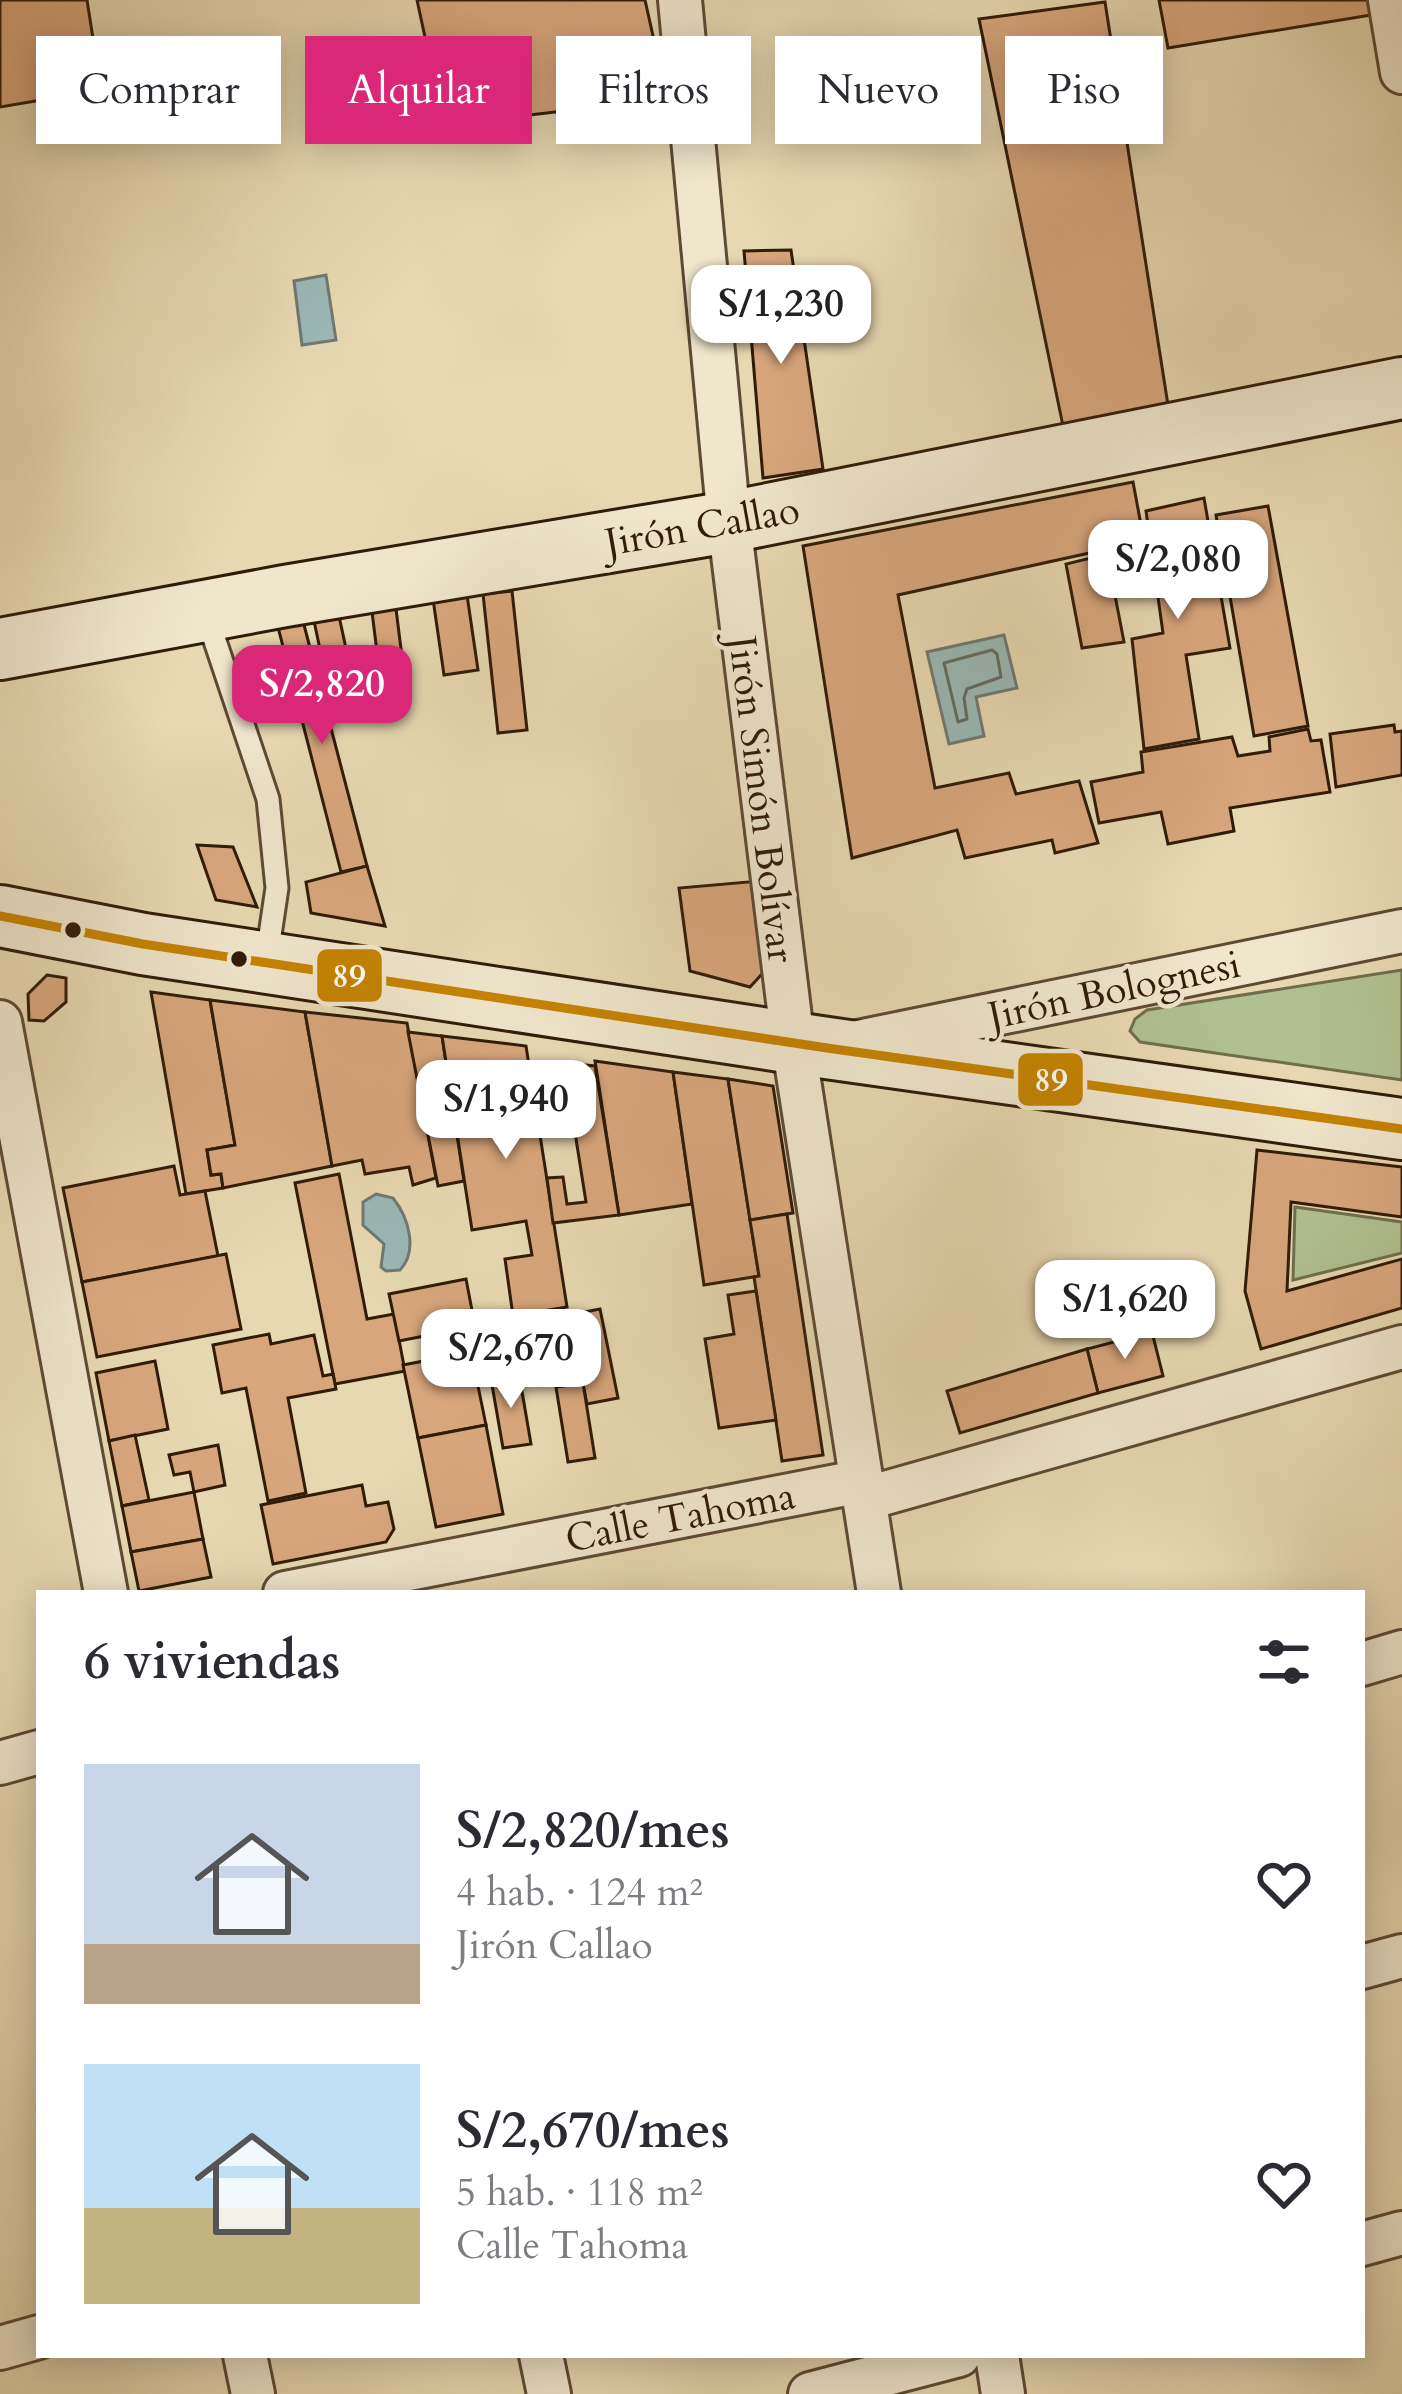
<!DOCTYPE html>
<html lang="es">
<head>
<meta charset="utf-8">
<style>
  :root { --surface:#fff; --page:#f2f2f3; --text:#2b2b33; --muted:#7c7c81; --accent:#db2777 }
  body { margin:0; font-family:Cardo,serif; background:var(--page); color:var(--text); height:100vh; display:flex; flex-direction:column; font-size:45px; white-space:nowrap }
  * { box-sizing:border-box; margin:0 }
  p { font-size:39px; color:var(--muted) }
  .icon { flex:none; width:66px; height:66px; fill:none; stroke:currentColor; stroke-width:2; stroke-linecap:round; stroke-linejoin:round }
  .map { position:relative; flex:1; overflow:hidden }
  .drawer { position:absolute; left:36px; top:1590px; width:1329px; height:768px; display:flex; flex-direction:column; background:var(--surface); border-radius:0px; box-shadow:0 6px 30px #0003 }
  .drawer>* { flex:none }
  .top-card { position:absolute; left:36px; top:36px; width:1332px; height:108px; display:flex; gap:24px }
  .price { position:absolute; translate:-50% -102px; padding:0 27px; border-radius:24px; background:#fff; color:#222; font-size:39px; line-height:78px; filter:drop-shadow(0 3px 6px #0008) }
  .price::after { content:''; position:absolute; left:50%; top:72px; width:36px; height:27px; margin-left:-18px; background:inherit; clip-path:polygon(0 0,100% 0,50% 100%) }
  .price.on { background:var(--accent); color:#fff }
  ul { padding:0; list-style:none }
  li { display:flex; align-items:center; gap:36px; height:300px; padding:0 48px }
  li span { display:grid; place-items:center; flex:none; width:336px; height:240px; border-radius:0px; color:#555 }
  li>.icon { margin-inline-start:auto }
  span .icon { width:144px; height:144px; fill:#fffc; stroke-width:1 }
  li b { font-size:51px }
  h2 { display:flex; justify-content:space-between; align-items:center; height:144px; padding:0 48px; font-size:51px }
  .tag { padding:0 42px; border-radius:0px; background:var(--surface); box-shadow:0 6px 30px #0003; font-size:42px; line-height:108px }
  .tag.on { background:var(--accent); color:#fff }
  .map>svg:first-child { display:block }
</style>
</head>
<body>
<div class="map">
<svg width="1402" height="2394" viewBox="0 0 1402 2394">
  <rect width="100%" height="100%" fill="#e7d8b1"/>
  <filter id="stains"><feTurbulence type="fractalNoise" baseFrequency=".00167" numOctaves="4"/><feColorMatrix values="0 0 0 0 .2 0 0 0 0 .09 0 0 0 0 .02 0 0 0 .5 -.17"/></filter>
  <radialGradient id="worn" r=".72"><stop offset=".6" stop-color="#630" stop-opacity="0"/><stop offset="1" stop-color="#630" stop-opacity=".3"/></radialGradient>
  <g fill="#b0c090" stroke="#706e4c" stroke-width="3">
    <polygon points="1402,970 1402,1080 1140,1042 1130,1031 1135,1019 1147,1010"/>
    <polygon points="1295,1207 1402,1222 1402,1253 1293,1280"/>
  </g>
  <g fill="#9ab8b6" stroke="#707971" stroke-width="3">
    <polygon points="326,275 336,340 302,345 294,281"/>
    <polygon points="1004,635 1017,688 976,697 984,736 949,744 927,652"/>
    <path d="M376,1194l17,4c16,20 25,53 7,72l-14,1 -5,-4 3,-23 -21,-19v-23z"/>
  </g>
  <g fill="none" stroke-linecap="round" stroke-linejoin="round">
    <polygon stroke="#656a60" stroke-width="3" points="992,650 997,654 1001,677 967,689 964,698 967,719 958,722 944,663"/>
  </g>
  <g fill="#d8a67d" stroke="#301b09" stroke-width="3">
    <polygon points="0,0 87,0 101,90 0,107"/>
    <polygon points="417,0 645,0 667,99 444,125"/>
    <polygon points="1159,0 1367,0 1371,15 1168,48"/>
    <polygon points="1105,2 1170,418 1063,426 979,19"/>
    <polygon points="791,250 823,469 763,478 744,251"/>
    <polygon points="1133,482 1144,541 898,595 935,788 1009,773 1016,794 1079,781 1098,843 1055,853 1052,840 965,858 957,830 852,858 803,546"/>
    <polygon points="1204,498 1230,648 1186,655 1199,739 1144,749 1132,639 1163,633 1146,511"/>
    <polygon points="1268,506 1308,726 1254,736 1216,515"/>
    <polygon points="1107,554 1124,642 1082,648 1066,564"/>
    <polygon points="512,591 527,730 498,733 483,594"/>
    <polygon points="467,595 478,670 444,675 433,599"/>
    <polygon points="396,609 407,697 383,700 372,612"/>
    <polygon points="339,616 353,681 328,687 314,621"/>
    <polygon points="303,621 367,866 341,872 278,627"/>
    <polygon points="1394,725 1395,732 1402,731 1402,775 1336,787 1330,734"/>
    <polygon points="1308,729 1311,741 1321,740 1330,792 1230,808 1234,831 1168,844 1161,812 1099,823 1091,782 1143,772 1141,752 1232,737 1238,756 1270,751 1269,737"/>
    <polygon points="197,845 233,847 257,907 216,900"/>
    <polygon points="367,866 385,926 311,913 306,882"/>
    <polygon points="759,881 771,964 750,987 690,971 679,888"/>
    <polygon points="47,975 66,978 66,1002 44,1021 29,1020 28,994"/>
    <polygon points="151,992 210,1000 235,1145 207,1150 211,1175 221,1174 223,1188 186,1194"/>
    <polygon points="210,1000 305,1012 332,1166 223,1188 221,1174 211,1175 207,1150 235,1145"/>
    <polygon points="305,1012 407,1023 436,1178 413,1185 409,1167 365,1174 362,1160 332,1166"/>
    <polygon points="408,1032 442,1036 464,1181 438,1186"/>
    <polygon points="442,1036 526,1046 567,1307 513,1316 505,1259 532,1255 526,1221 472,1230"/>
    <polygon points="595,1061 673,1072 692,1204 619,1215"/>
    <polygon points="564,1063 595,1066 619,1215 553,1223 547,1178 563,1177 567,1204 586,1202"/>
    <polygon points="673,1072 728,1079 759,1276 704,1285"/>
    <polygon points="728,1079 773,1086 793,1213 750,1220"/>
    <polygon points="1257,1150 1402,1167 1402,1217 1291,1202 1287,1291 1402,1259 1402,1308 1261,1349 1245,1291"/>
    <polygon points="174,1166 180,1195 205,1191 218,1256 82,1282 63,1188"/>
    <polygon points="339,1174 367,1319 394,1314 405,1371 335,1384 295,1183"/>
    <polygon points="787,1214 823,1455 782,1461 754,1277 759,1276 750,1220"/>
    <polygon points="226,1254 241,1329 97,1357 82,1282"/>
    <polygon points="466,1279 475,1326 399,1341 389,1294"/>
    <polygon points="756,1291 776,1420 719,1428 705,1339 734,1334 728,1295"/>
    <polygon points="600,1309 618,1398 587,1404 569,1315"/>
    <polygon points="509,1319 519,1374 491,1379 481,1324"/>
    <polygon points="1152,1332 1163,1376 1098,1393 1087,1349"/>
    <polygon points="269,1334 271,1344 314,1335 323,1376 333,1374 336,1389 288,1398 306,1493 268,1501 246,1388 222,1393 213,1345"/>
    <polygon points="1087,1349 1098,1393 960,1433 947,1391"/>
    <polygon points="471,1352 486,1425 418,1438 403,1365"/>
    <polygon points="155,1361 168,1429 109,1441 96,1373"/>
    <polygon points="519,1374 531,1444 503,1448 491,1379"/>
    <polygon points="583,1383 595,1458 568,1462 556,1387"/>
    <polygon points="486,1425 503,1514 436,1527 418,1438"/>
    <polygon points="135,1435 149,1500 122,1506 109,1441"/>
    <polygon points="218,1445 225,1485 194,1492 190,1472 174,1475 169,1455"/>
    <polygon points="362,1485 366,1506 388,1502 394,1529 386,1542 273,1564 261,1505"/>
    <polygon points="194,1492 203,1539 131,1552 122,1506"/>
    <polygon points="203,1539 211,1577 139,1591 131,1552"/>
  </g>
  <g fill="none" stroke-linecap="round" stroke-linejoin="round">
    <g stroke="#5e4a33" stroke-width="27">
      <polyline id="lane" points="206,614 268,799 277,888 266,962"/>
    </g>
    <g stroke="#5e4a33" stroke-width="48">
      <g id="street">
        <polyline points="680,0 729,522 793,1042 879,1593"/>
        <polyline points="1390,0 1402,72"/>
        <polyline points="0,1022 106,1593"/>
        <polyline points="858,1042 1402,931"/>
        <polyline points="864,1499 1402,1347"/>
        <polyline points="285,1593 862,1481"/>
        <polyline points="1362,1664 1402,1652"/>
        <polyline points="0,1763 39,1752"/>
        <polyline points="1362,1967 1402,1956"/>
        <polyline points="1362,2244 1402,2233"/>
        <polyline points="0,2348 39,2337"/>
        <polyline points="245,2355 253,2394"/>
        <polyline points="541,2355 549,2394"/>
        <polyline points="997,2355 1003,2394"/>
        <polyline points="810,2394 959,2355"/>
      </g>
    </g>
    <g stroke="#301b09" stroke-width="66">
      <g id="secondary">
        <polyline points="0,649 285,596 729,522 1402,388"/>
        <polyline points="0,916 143,944 827,1048 1402,1129"/>
      </g>
    </g>
    <use href="#lane" stroke="#efe6cc" stroke-width="21"/>
    <use href="#street" stroke="#efe6cc" stroke-width="42"/>
    <use href="#secondary" stroke="#efe6cc" stroke-width="60"/>
    <g stroke="#efe6cc" stroke-width="18">
      <polyline id="bus-1" points="0,916 143,944 827,1048 1402,1129"/>
    </g>
    <use href="#bus-1" stroke="#c58302" stroke-width="9"/>
  </g>
  <g fill="#301b09" stroke="#efe6cc" stroke-width="4.5">
    <circle cx="73" cy="930" r="10"/>
    <circle cx="239" cy="959" r="10"/>
  </g>
  <g text-anchor="middle" stroke-width="9" stroke-linejoin="round" paint-order="stroke">
    <g font-size="39" fill="#301b09" stroke="#efe6cc">
      <text transform="translate(702 525) rotate(-10)" y="14">Jirón Callao</text>
      <text transform="translate(763 799) rotate(83)" y="14">Jirón Simón Bolívar</text>
      <text transform="translate(1114 989) rotate(-12)" y="14">Jirón Bolognesi</text>
      <text transform="translate(680 1516) rotate(-11)" y="14">Calle Tahoma</text>
    </g>
  </g>
  <g stroke="#efe6cc" stroke-width="4.5">
    <rect x="315" y="947" width="69" height="57" rx="12" fill="#c58302"/>
    <rect x="1016" y="1051" width="69" height="57" rx="12" fill="#c58302"/>
  </g>
  <g font-size="33" text-anchor="middle" font-weight="bold" fill="#fff">
    <text x="349" y="987">89</text>
    <text x="1051" y="1091">89</text>
  </g>
  <rect width="100%" height="100%" filter="url(#stains)"/>
  <rect width="100%" height="100%" fill="url(#worn)"/>
</svg>
<b class="price" style="left:781px;top:367px">S/1,230</b>
<b class="price" style="left:1178px;top:622px">S/2,080</b>
<b class="price on" style="left:322px;top:747px">S/2,820</b>
<b class="price" style="left:506px;top:1162px">S/1,940</b>
<b class="price" style="left:1125px;top:1362px">S/1,620</b>
<b class="price" style="left:511px;top:1411px">S/2,670</b>
<div class="top-card">
<a class="tag">Comprar</a>
<a class="tag on">Alquilar</a>
<a class="tag">Filtros</a>
<a class="tag">Nuevo</a>
<a class="tag">Piso</a>
</div>
<section class="drawer">
<h2>6 viviendas<svg class="icon" aria-label="filters" viewBox="0 0 24 24"><path d="M4 7h16M4 17h16"/><circle cx="9" cy="7" r="2"/><circle cx="15" cy="17" r="2"/></svg></h2>
<ul>
<li><span style="background:linear-gradient(#c9d6e8 75%,#b9a48a 0)"><svg class="icon" aria-label="home" viewBox="0 0 24 24"><path d="M3 11l9-7 9 7M6 9v11h12V9"/></svg></span><div><b>S/2,820/mes</b><p>4 hab. · 124 m²</p><p>Jirón Callao</p></div><svg class="icon" aria-label="heart" viewBox="0 0 24 24"><path d="M12 20l-8-8c-3-5 5-10 8-4 3-6 11-1 8 4z"/></svg></li>
<li><span style="background:linear-gradient(#bfe0f5 60%,#c2b280 0)"><svg class="icon" aria-label="home" viewBox="0 0 24 24"><path d="M3 11l9-7 9 7M6 9v11h12V9"/></svg></span><div><b>S/2,670/mes</b><p>5 hab. · 118 m²</p><p>Calle Tahoma</p></div><svg class="icon" aria-label="heart" viewBox="0 0 24 24"><path d="M12 20l-8-8c-3-5 5-10 8-4 3-6 11-1 8 4z"/></svg></li>
</ul>
</section>
</div>
</body>
</html>
